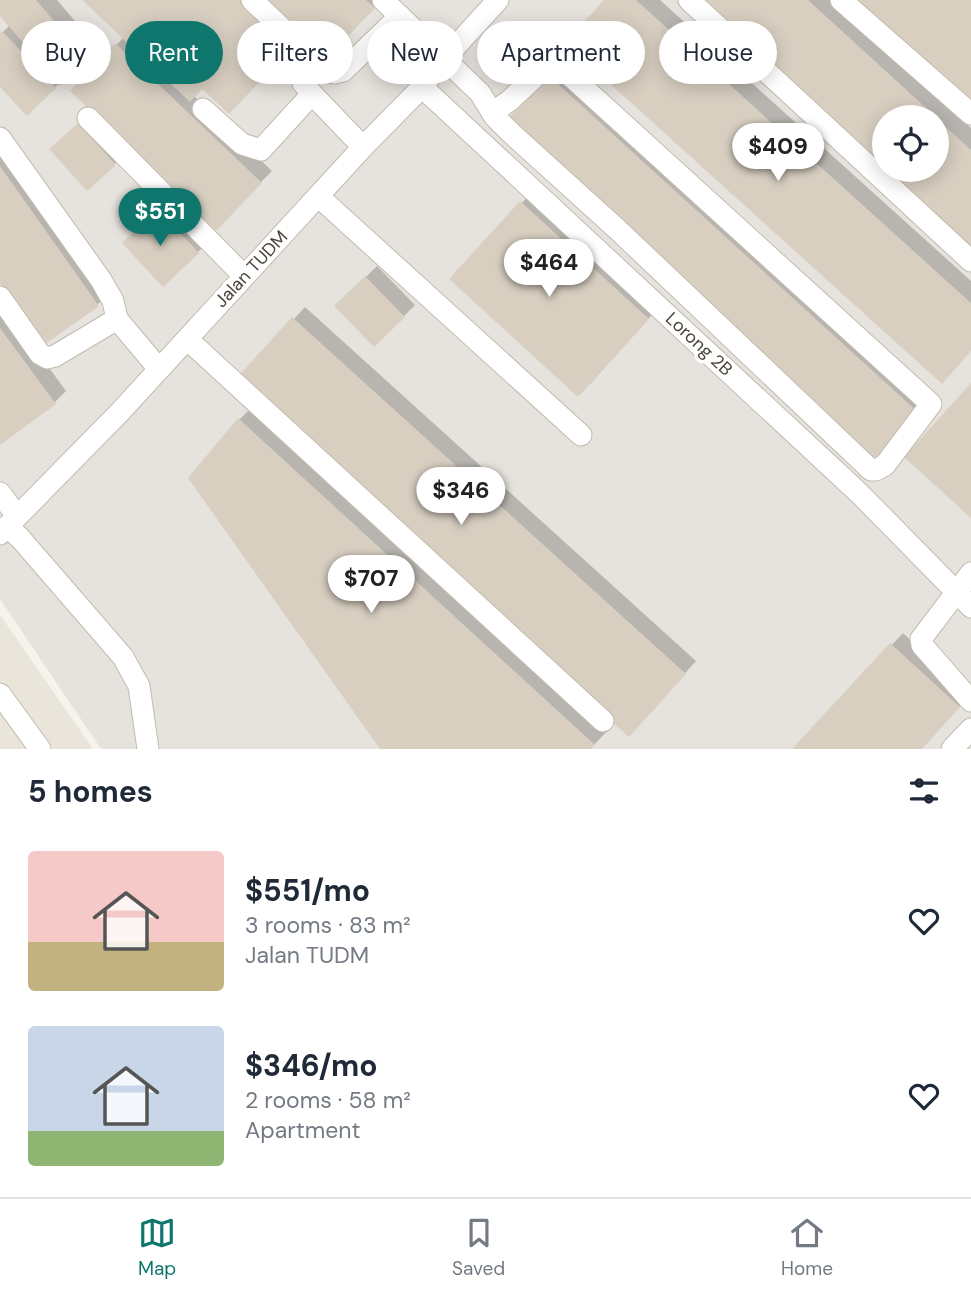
<!DOCTYPE html>
<html lang="en">
<head>
<meta charset="utf-8">
<style>
  :root { --surface:#fff; --page:#f2f2f3; --text:#1f2937; --muted:#747a83; --line:#e0e1e3; --accent:#0f766e }
  body { margin:0; font-family:"DM Sans",sans-serif; background:var(--page); color:var(--text); height:100vh; display:flex; flex-direction:column; font-size:26px; white-space:nowrap }
  * { box-sizing:border-box; margin:0 }
  p { font-size:23px; color:var(--muted) }
  .icon { flex:none; width:38px; height:38px; fill:none; stroke:currentColor; stroke-width:2; stroke-linecap:round; stroke-linejoin:round }
  .map { position:relative; height:749px; overflow:hidden }
  .side { display:flex; flex-direction:column; background:var(--surface); flex:1 }
  .side>* { flex:none }
  .guide { position:absolute; left:21px; top:21px; width:929px; height:63px; display:flex; gap:14px }
  .fabs { position:absolute; left:872px; top:105px; display:grid; gap:14px }
  .fabs a { display:grid; place-items:center; width:77px; height:77px; border-radius:50%; background:var(--surface); box-shadow:0 4px 18px #0003; font-size:35px }
  .price { position:absolute; translate:-50% -60px; padding:0 16px; border-radius:24px; background:#fff; color:#222; font-size:23px; line-height:46px; filter:drop-shadow(0 2px 4px #0008) }
  .price::after { content:''; position:absolute; left:50%; top:42px; width:21px; height:16px; margin-left:-10px; background:inherit; clip-path:polygon(0 0,100% 0,50% 100%) }
  .price.active { background:var(--accent); color:#fff }
  ul { padding:0; list-style:none }
  li { display:flex; align-items:center; gap:21px; height:175px; padding:0 28px }
  li span { display:grid; place-items:center; flex:none; width:196px; height:140px; border-radius:7px; color:#555 }
  li>.icon { margin-inline-start:auto }
  span .icon { width:84px; height:84px; fill:#fffc; stroke-width:1 }
  li b { font-size:30px }
  h2 { display:flex; justify-content:space-between; align-items:center; height:84px; padding:0 28px; font-size:30px }
  .chip { padding:0 24px; border-radius:32px; background:var(--surface); box-shadow:0 4px 18px #0003; font-size:24px; line-height:63px }
  .chip.active { background:var(--accent); color:#fff }
  .menu { display:flex; justify-content:space-around; align-items:center; height:98px; border-top:2px solid var(--line); background:var(--surface); font-size:19px; color:var(--muted) }
  .menu a { display:grid; justify-items:center; gap:4px }
  .menu .active { color:var(--accent) }
  .map>svg:first-child { display:block }
</style>
</head>
<body>
<div class="map">
<svg width="971" height="749" viewBox="0 0 971 749">
  <rect width="100%" height="100%" fill="#f6f3ec"/>
  <polygon fill="#eae5da" points="0,615 93,749 0,749"/>
  <path fill="#e6e2dd" fill-rule="evenodd" d="M0,0h971v749h-870l-101,-150zM884,117h52v53h-52z"/>
  <g fill="#0003" fill-rule="evenodd">
    <polygon points="0,0 57,0 98,48 27,113 0,85 0,35 10,25 0,13"/>
    <polygon points="85,0 380,0 325,57 275,10 254,33 281,58 240,100 203,87 194,96 272,171 216,228 72,91 124,37"/>
    <polygon points="607,0 660,0 971,281 971,350"/>
    <path d="M692,0h139l140,128v127zM884,117h52v53h-52z"/>
    <polygon points="560,65 930,402 886,449 549,76"/>
    <polygon points="91,113 126,153 115,164 63,138"/>
    <polygon points="0,139 109,293 98,304 44,342 0,280"/>
    <polygon points="533,191 659,307 590,384 451,279"/>
    <polygon points="171,199 209,241 198,252 136,232"/>
    <polygon points="377,266 415,305 375,345 337,306"/>
    <polygon points="0,301 66,391 55,402 0,443"/>
    <polygon points="305,307 696,661 641,723 238,380"/>
    <polygon points="255,404 609,729 590,749 382,749 190,478 240,419"/>
    <polygon points="903,633 970,695 920,749 795,749"/>
  </g>
  <g fill="#d8cfc1">
    <polygon points="0,0 36,0 88,61 60,86 0,16"/>
    <polygon points="82,0 241,0 265,23 244,45 271,70 229,114 202,89 190,102"/>
    <polygon points="262,0 366,0 375,8 325,60"/>
    <polygon points="604,0 636,0 971,303 971,351 942,384 565,43"/>
    <polygon points="690,0 808,0 936,117 884,117 884,170 936,170 936,118 971,150 971,257"/>
    <polygon points="853,0 971,0 971,108"/>
    <polygon points="2,31 56,88 27,116 0,87 0,33"/>
    <polygon points="115,43 262,183 216,231 70,91"/>
    <polygon points="548,75 920,414 875,463 503,124"/>
    <polygon points="78,123 116,165 87,191 49,149"/>
    <polygon points="0,166 99,306 44,345 0,283"/>
    <polygon points="520,201 649,319 578,397 449,279"/>
    <polygon points="158,209 199,253 163,287 122,243"/>
    <polygon points="365,276 405,317 374,347 334,306"/>
    <polygon points="292,317 686,674 629,737 235,380"/>
    <polygon points="0,328 56,404 0,445"/>
    <polygon points="971,383 971,518 904,457"/>
    <polygon points="238,418 595,745 591,749 380,749 188,478"/>
    <polygon points="890,643 960,707 922,749 792,749"/>
  </g>
  <g fill="none" stroke-linecap="round" stroke-linejoin="round">
    <g stroke="#c2bbae" stroke-width="23">
      <g id="minor">
        <polyline points="252,0 326,70 334,73 343,71 400,16"/>
        <polyline points="383,0 480,93 495,117 511,133 617,229 871,470 876,470 885,465 931,404 553,60 509,101 492,113"/>
        <polyline points="689,0 971,261"/>
        <polyline points="841,0 971,114"/>
        <polyline points="273,43 296,64 301,72 303,83 312,94 363,147"/>
        <polyline points="422,87 860,494 971,607"/>
        <polyline points="203,109 242,144 261,150 312,94"/>
        <polyline points="88,118 244,276"/>
        <polyline points="0,138 101,280 113,301 117,319 55,356 47,358 40,354 0,297"/>
        <polyline points="318,196 581,435"/>
        <polyline points="117,319 159,369"/>
        <polyline points="187,339 603,721"/>
        <polyline points="0,493 17,516"/>
        <polyline points="7,526 20,538 123,657 139,686 148,749"/>
        <polyline points="0,534 120,412 363,147 422,87 445,58 498,0"/>
        <polyline points="971,573 921,639 922,645 971,701"/>
        <polyline points="0,694 40,749"/>
        <polyline points="952,749 971,729"/>
      </g>
    </g>
    <use href="#minor" stroke="#fff" stroke-width="21"/>
  </g>
  <g text-anchor="middle" stroke-width="7" stroke-linejoin="round" paint-order="stroke">
    <g font-size="18" fill="#4b4439" stroke="#fff">
      <text transform="translate(251 269) rotate(-47)" y="6">Jalan TUDM</text>
      <text transform="translate(699 344) rotate(43)" y="6">Lorong 2B</text>
    </g>
  </g>
</svg>
<div class="fabs">
<a><svg class="icon" aria-label="locate" viewBox="0 0 24 24"><circle cx="12" cy="12" r="6"/><path d="M12 2v4M12 18v4M2 12h4M18 12h4"/></svg></a>
</div>
<b class="price" style="left:778px;top:183px">$409</b>
<b class="price active" style="left:160px;top:248px">$551</b>
<b class="price" style="left:549px;top:299px">$464</b>
<b class="price" style="left:461px;top:527px">$346</b>
<b class="price" style="left:371px;top:615px">$707</b>
<div class="guide">
<a class="chip">Buy</a>
<a class="chip active">Rent</a>
<a class="chip">Filters</a>
<a class="chip">New</a>
<a class="chip">Apartment</a>
<a class="chip">House</a>
</div>
</div>
<section class="side">
<h2>5 homes<svg class="icon" aria-label="filters" viewBox="0 0 24 24"><path d="M4 7h16M4 17h16"/><circle cx="9" cy="7" r="2"/><circle cx="15" cy="17" r="2"/></svg></h2>
<ul>
<li><span style="background:linear-gradient(#f6c9c9 65%,#c2b280 0)"><svg class="icon" aria-label="home" viewBox="0 0 24 24"><path d="M3 11l9-7 9 7M6 9v11h12V9"/></svg></span><div><b>$551/mo</b><p>3 rooms · 83 m²</p><p>Jalan TUDM</p></div><svg class="icon" aria-label="heart" viewBox="0 0 24 24"><path d="M12 20l-8-8c-3-5 5-10 8-4 3-6 11-1 8 4z"/></svg></li>
<li><span style="background:linear-gradient(#c9d6e8 75%,#8fb573 0)"><svg class="icon" aria-label="home" viewBox="0 0 24 24"><path d="M3 11l9-7 9 7M6 9v11h12V9"/></svg></span><div><b>$346/mo</b><p>2 rooms · 58 m²</p><p>Apartment</p></div><svg class="icon" aria-label="heart" viewBox="0 0 24 24"><path d="M12 20l-8-8c-3-5 5-10 8-4 3-6 11-1 8 4z"/></svg></li>
</ul>
</section>
<nav class="menu">
<a class="active"><svg class="icon" aria-label="map" viewBox="0 0 24 24"><path d="M3 6l6-2 6 2 6-2v14l-6 2-6-2-6 2zM9 4v14M15 6v14"/></svg>Map</a>
<a><svg class="icon" aria-label="saved" viewBox="0 0 24 24"><path d="M7 4h10v16l-5-4-5 4z"/></svg>Saved</a>
<a><svg class="icon" aria-label="home" viewBox="0 0 24 24"><path d="M3 11l9-7 9 7M6 9v11h12V9"/></svg>Home</a>
</nav>
</body>
</html>
